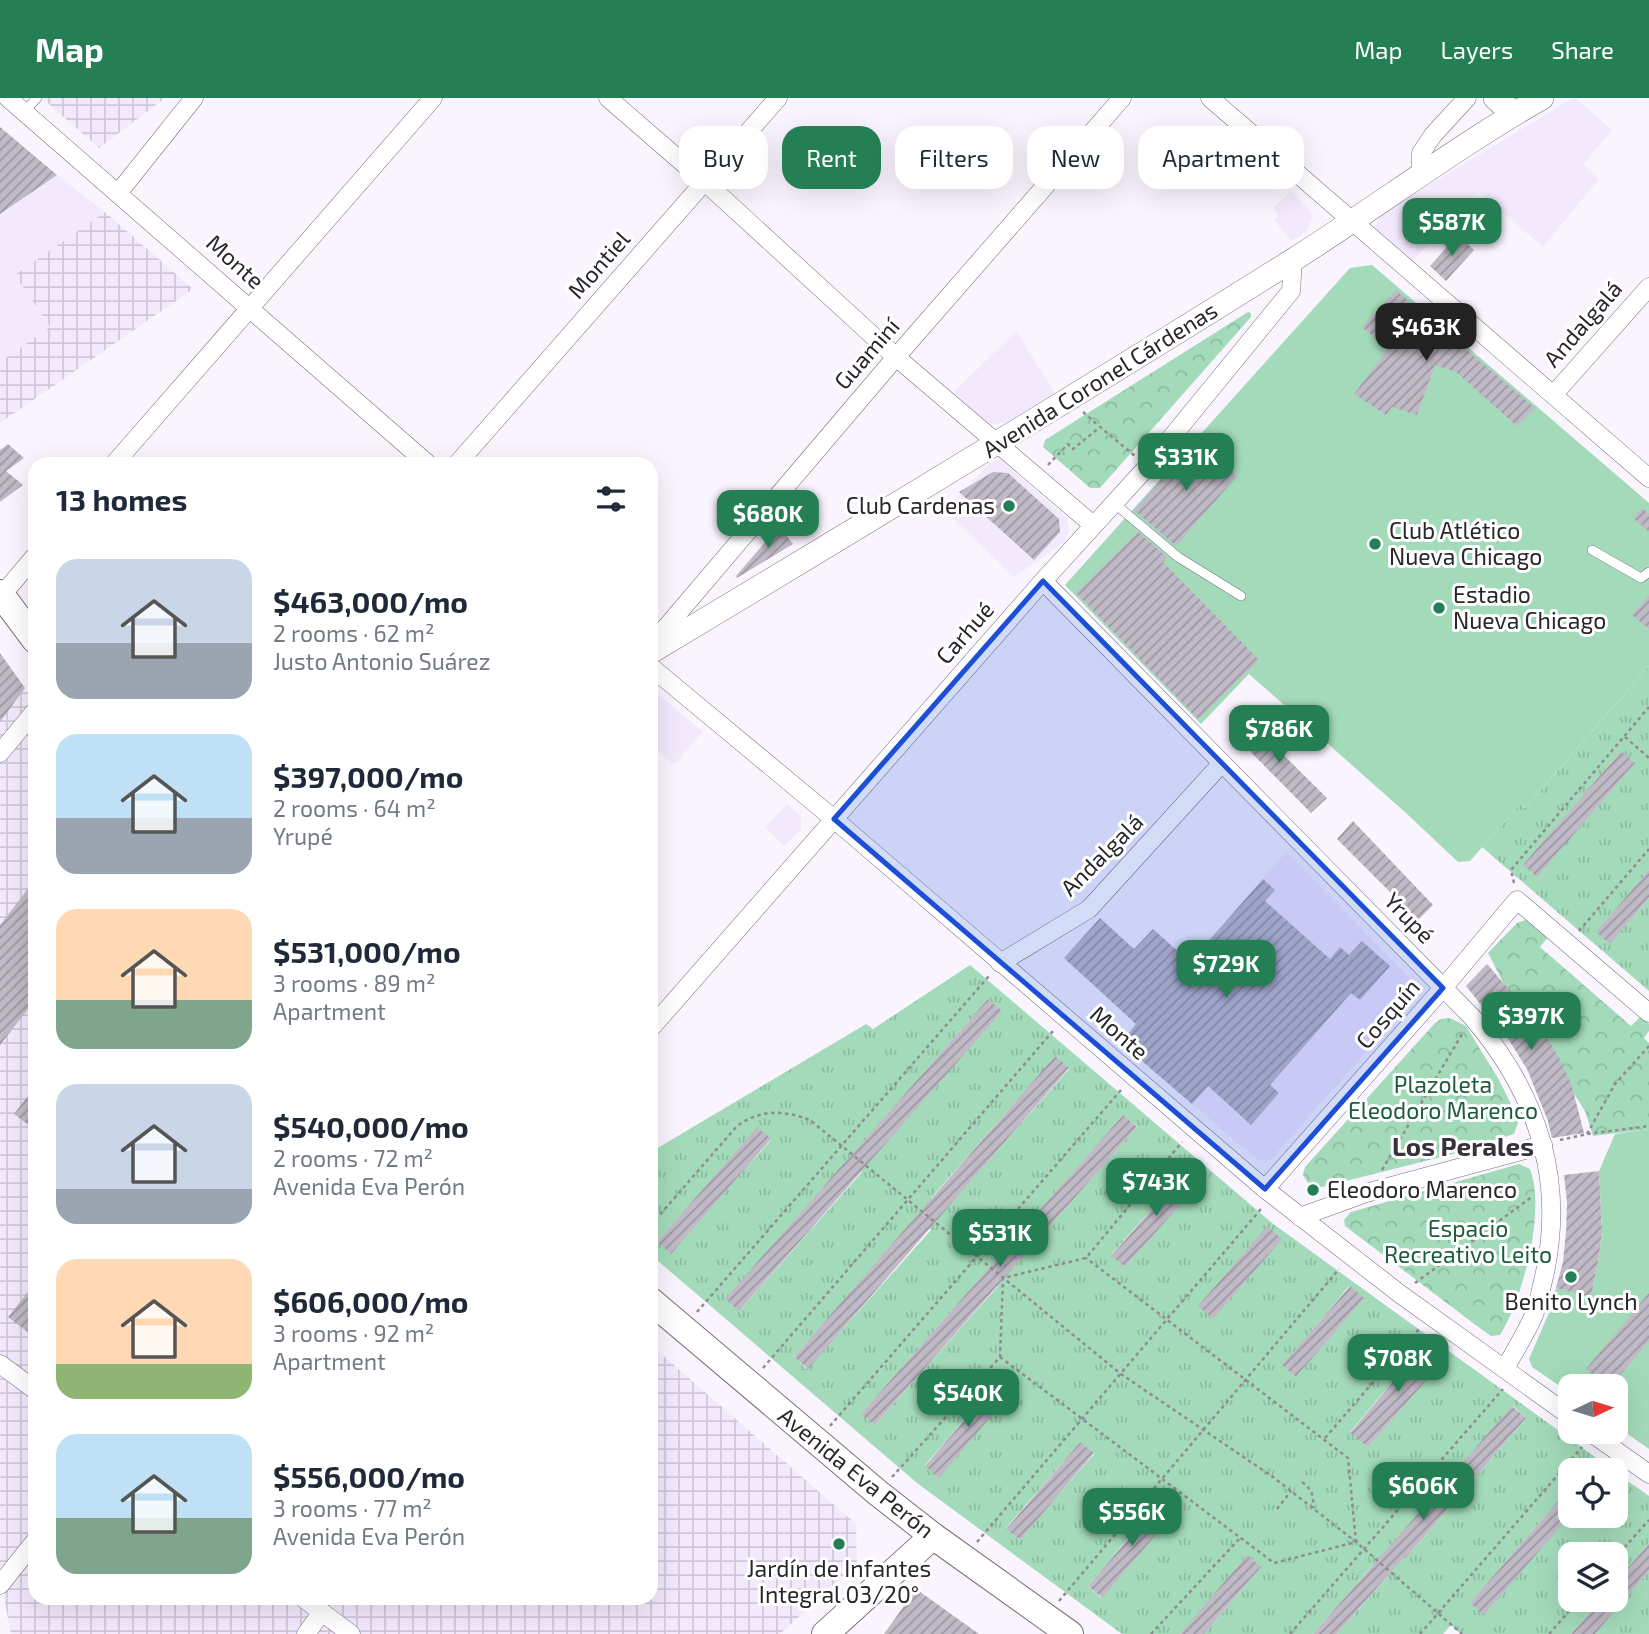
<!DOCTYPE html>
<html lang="en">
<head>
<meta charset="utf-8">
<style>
  :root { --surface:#fff; --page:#f6f6f7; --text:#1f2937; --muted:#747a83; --accent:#247f55 }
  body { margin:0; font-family:"Exo 2",sans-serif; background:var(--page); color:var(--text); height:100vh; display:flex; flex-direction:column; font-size:26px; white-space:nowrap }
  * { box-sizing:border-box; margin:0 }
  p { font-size:23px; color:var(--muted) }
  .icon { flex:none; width:38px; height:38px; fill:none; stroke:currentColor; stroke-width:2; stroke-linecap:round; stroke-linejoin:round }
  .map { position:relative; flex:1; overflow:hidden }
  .panel { position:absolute; left:28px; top:359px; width:630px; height:1148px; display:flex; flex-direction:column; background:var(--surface); border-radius:21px; box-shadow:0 7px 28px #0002 }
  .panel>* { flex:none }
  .top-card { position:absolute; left:679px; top:28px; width:665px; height:63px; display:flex; gap:14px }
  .needle { width:46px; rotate:86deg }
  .tools { position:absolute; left:1558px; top:1276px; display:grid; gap:14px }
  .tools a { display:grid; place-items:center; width:70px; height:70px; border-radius:14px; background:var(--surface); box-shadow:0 7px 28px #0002; font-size:35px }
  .price { position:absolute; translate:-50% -60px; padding:0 16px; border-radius:14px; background:var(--accent); color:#fff; font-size:23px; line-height:46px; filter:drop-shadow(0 2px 4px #0008) }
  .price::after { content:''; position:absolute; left:50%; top:42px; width:21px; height:16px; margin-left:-10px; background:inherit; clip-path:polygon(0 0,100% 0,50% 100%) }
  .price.active { background:#222; color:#fff }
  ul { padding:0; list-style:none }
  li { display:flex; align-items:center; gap:21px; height:175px; padding:0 28px }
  li span { display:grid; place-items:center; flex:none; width:196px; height:140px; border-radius:21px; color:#555 }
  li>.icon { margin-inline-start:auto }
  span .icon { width:84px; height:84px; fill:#fffc; stroke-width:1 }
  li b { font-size:30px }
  h2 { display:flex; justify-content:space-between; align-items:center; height:84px; padding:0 28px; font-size:30px }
  .chip { padding:0 24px; border-radius:21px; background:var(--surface); box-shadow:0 7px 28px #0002; font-size:24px; line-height:63px }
  .chip.active { background:var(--accent); color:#fff }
  header { display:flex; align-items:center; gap:42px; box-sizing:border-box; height:98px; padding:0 35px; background:var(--accent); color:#fff }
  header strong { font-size:33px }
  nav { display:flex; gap:38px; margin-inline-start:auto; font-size:24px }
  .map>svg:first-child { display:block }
</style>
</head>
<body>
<header>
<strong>Map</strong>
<nav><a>Map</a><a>Layers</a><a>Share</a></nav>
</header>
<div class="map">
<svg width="1649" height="1536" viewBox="0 0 1649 1536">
  <defs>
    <pattern id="industrial-grid" width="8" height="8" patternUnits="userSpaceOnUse" patternTransform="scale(1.75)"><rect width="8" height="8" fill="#f3e9fd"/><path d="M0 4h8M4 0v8" fill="none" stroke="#d0c8d9"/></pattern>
    <pattern id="grass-tufts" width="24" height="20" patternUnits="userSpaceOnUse" patternTransform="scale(1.75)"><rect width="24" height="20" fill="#a3dbba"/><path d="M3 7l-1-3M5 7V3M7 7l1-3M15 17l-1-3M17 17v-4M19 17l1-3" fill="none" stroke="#8cbca0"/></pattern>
    <pattern id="forest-crowns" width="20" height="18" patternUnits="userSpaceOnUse" patternTransform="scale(1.75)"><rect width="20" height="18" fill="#a3dbba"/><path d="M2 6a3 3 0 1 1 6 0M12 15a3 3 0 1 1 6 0" fill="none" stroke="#8cbca0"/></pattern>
    <pattern id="building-hatch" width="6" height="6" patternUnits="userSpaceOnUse" patternTransform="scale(1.75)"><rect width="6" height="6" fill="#c0bac6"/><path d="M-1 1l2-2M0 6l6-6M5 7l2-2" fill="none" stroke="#9c97a1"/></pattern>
  </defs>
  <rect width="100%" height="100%" fill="#f9f4fe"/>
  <g fill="#f3e9fd">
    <polygon points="1573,0 1576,0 1612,32 1583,67 1599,81 1543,149 1478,93 1408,168 1376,137 1375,129 1381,116"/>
    <polygon points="57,77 105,114 15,177 50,229 0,264 0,116"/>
    <polygon points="1291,93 1311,113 1312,118 1307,134 1291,143 1274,122 1278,118 1273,110"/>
    <polygon points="1016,233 1055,295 1005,325 992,326 985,323 953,295"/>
    <polygon points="997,362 1002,363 1065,419 1068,425 1069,432 1065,444 1014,479 944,412 991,364"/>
    <polygon points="651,590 703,634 674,666 651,648"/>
    <polygon points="787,706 801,718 801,731 784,748 765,729"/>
    <polygon points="1286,754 1414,884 1415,899 1270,1062 1258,1062 1121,945"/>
  </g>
  <g fill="url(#industrial-grid)">
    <polygon points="42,0 165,0 99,50"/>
    <polygon points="105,114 193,191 0,325 0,264 50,229 15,177"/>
    <polygon points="0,557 35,605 35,1500 651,1500 651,1247 856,1426 857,1466 780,1536 11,1536 0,1479"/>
  </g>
  <g fill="url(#grass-tufts)" fill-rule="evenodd">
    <path d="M1649,568v204l-39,73 39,-45v93l-167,-144 38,-43 5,4zM1620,654l14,12 -97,112 -13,-11z"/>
    <path d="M970,867l302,258 341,247h-12l-9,-8 -8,8h-14v17l-99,115 99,-87 45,1v-44l34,24v47l-34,40v-29h-45v46h31l-30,34h-110l-10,-9 -8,9h-106l50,-57 -14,-12 -60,69h-109l57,-67 -81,67h-58l-205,-151 -266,-228v-103l215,-128 7,5zM988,901l13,12 -137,130zM1055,959l14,12 -124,141 -14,-12zM1123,1017l14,12 -124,141 -13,-12zM757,1030l14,12 -101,113 -13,-11zM849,1061l13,13 -123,139zM1187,1071l13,12 -75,86 -14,-12zM917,1120l14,12 -124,139 -13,-12zM984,1176l14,12 -123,139 -13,-12zM1349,1188l14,12 -67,79 -13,-12zM1425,1245l19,16 -76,88 -18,-15zM999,1281l13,12 -74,86 -13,-12zM1513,1308l13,12 -121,141 -14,-12zM1080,1344l14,12 -75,86 -13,-12zM1161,1401l14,12 -74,87 -13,-12z"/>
    <polygon points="1649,1473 1649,1536 1595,1536"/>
  </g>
  <g fill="url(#forest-crowns)">
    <polygon points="1248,214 1251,215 1251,219 1100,390 1090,390 1043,349 1045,342"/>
    <polygon points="1528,821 1548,839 1540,849 1631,928 1641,918 1649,926 1649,933 1644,940 1649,945 1649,1031 1593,1038 1585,1013 1506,890 1488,855 1517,825"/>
    <polygon points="1450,920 1466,928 1499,982 1519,1022 1514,1036 1453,1056 1318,1090 1310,1088 1303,1077 1305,1069 1435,925 1441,921"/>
    <path d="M1519,1066l11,5c16,42 -7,129 -30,166l-9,1 -10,-7 -136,-103 -1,-6 7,-8z"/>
  </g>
  <g fill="#a3dbba">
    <polygon points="1372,167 1649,405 1649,568 1525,710 1520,706 1470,763 1458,764 1406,715 1249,576 1201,626 1065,487 1350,170"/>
    <polygon points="1390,991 1402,1003 1378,1028 1365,1016"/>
    <polygon points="1649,1031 1649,1351 1615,1327 1615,1288 1570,1288 1570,1295 1532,1269 1529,1261 1551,1210 1556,1190 1591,1198 1599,1158 1602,1133 1599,1073 1615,1036"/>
  </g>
  <g fill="url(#building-hatch)">
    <polygon points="0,29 57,77 0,116"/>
    <polygon points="1458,137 1474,152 1446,183 1430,168"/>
    <polygon points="1396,192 1535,310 1517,328 1456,274 1435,267 1417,317 1392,309 1386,317 1354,296 1388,251 1362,229"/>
    <polygon points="1197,343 1237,378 1176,448 1134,412"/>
    <polygon points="8,346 24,360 6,373 23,387 0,404 0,352"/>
    <polygon points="993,374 1008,375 1059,421 1060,434 1034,462 959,394"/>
    <polygon points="1642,410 1649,416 1649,434 1633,420"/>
    <polygon points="779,428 793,446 737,480 736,478"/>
    <polygon points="1138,434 1167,459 1163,464 1259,562 1198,621 1076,495"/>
    <polygon points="1649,497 1649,531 1632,517"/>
    <polygon points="0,555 25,590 0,624"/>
    <polygon points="1245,619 1327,700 1311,715 1230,633"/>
    <polygon points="1621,653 1635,665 1537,779 1523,767"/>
    <polygon points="1353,723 1433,807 1418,822 1337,741"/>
    <polygon points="1649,772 1649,800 1610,846 1596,834"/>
    <polygon points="1263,781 1275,792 1265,803 1330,861 1340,849 1349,857 1362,843 1390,868 1360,902 1351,895 1270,987 1279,995 1251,1027 1208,988 1192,1006 1121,945 1136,926 1064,860 1100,820 1134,851 1153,831 1190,864"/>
    <polygon points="35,782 35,902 0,947 0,827"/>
    <polygon points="1487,866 1536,923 1557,956 1571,985 1584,1035 1552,1040 1548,1023 1527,971 1509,942 1466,888"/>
    <polygon points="988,901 1002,913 739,1213 725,1201"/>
    <polygon points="1055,958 1069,970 808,1271 794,1259"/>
    <polygon points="35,989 35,1032 14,1016"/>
    <polygon points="1123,1017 1137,1029 875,1327 861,1316"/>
    <polygon points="757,1029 771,1041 671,1156 657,1144"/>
    <polygon points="1187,1071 1201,1083 1125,1169 1111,1158"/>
    <polygon points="1599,1073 1602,1133 1599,1158 1591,1199 1556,1190 1563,1164 1566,1135 1567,1104 1564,1077"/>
    <polygon points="1267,1128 1282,1141 1213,1221 1198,1208"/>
    <polygon points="35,1185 35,1240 8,1219"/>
    <polygon points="1350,1188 1364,1200 1296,1279 1282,1267"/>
    <polygon points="1649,1195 1649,1243 1611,1288 1606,1288 1586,1271"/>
    <polygon points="1426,1244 1445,1261 1368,1349 1350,1335"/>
    <polygon points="999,1281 1012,1293 939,1380 925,1368"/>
    <polygon points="1512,1308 1526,1320 1405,1461 1403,1460 1337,1536 1313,1536"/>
    <polygon points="1080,1344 1094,1355 1020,1442 1006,1431"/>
    <polygon points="1570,1389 1570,1417 1484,1517 1470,1505"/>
    <polygon points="1162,1401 1176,1413 1102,1500 1088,1488"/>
    <polygon points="1649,1445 1649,1473 1595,1536 1571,1536 1601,1502 1615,1502 1615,1485"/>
    <polygon points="1247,1457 1261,1469 1204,1536 1180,1536"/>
    <polygon points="916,1491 979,1536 884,1536"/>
  </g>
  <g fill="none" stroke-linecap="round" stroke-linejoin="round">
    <g stroke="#756f7a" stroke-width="10">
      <g id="service">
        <polyline points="24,14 37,0"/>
        <polyline points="1114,405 1178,459 1241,498"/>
        <polyline points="1592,452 1641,480 1649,474"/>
      </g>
    </g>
    <g stroke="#756f7a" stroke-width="19">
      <g id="minor">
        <polyline points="8,0 428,366"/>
        <polyline points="608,0 705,84 896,259 1093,427"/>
        <polyline points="1210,0 1649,380"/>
        <polyline points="1421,77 1421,55 1433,37 1467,0"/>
        <polyline points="119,94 194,0"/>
        <polyline points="1554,296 1649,189"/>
        <polyline points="114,366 433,0"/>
        <polyline points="457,366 778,0"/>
        <path d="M1043,483l429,436c65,76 95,164 71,264 -3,12 -5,25 -10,36 -8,18 -19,35 -28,52"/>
        <polyline points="2,497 35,458"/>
        <polyline points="651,547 896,259 1122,0"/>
        <polyline points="651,569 834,721 1265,1091 1400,1196 1570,1318"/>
        <polyline points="0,655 35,613"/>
        <polyline points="1000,865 1089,811 1222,665"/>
        <polyline points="651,930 1043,483 1148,368 1291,193 1293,162"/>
        <polyline points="1265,1091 1443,890 1517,802 1649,915"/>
        <polyline points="1300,1119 1366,1095 1543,1047"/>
        <polyline points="0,1266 35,1292"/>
        <polyline points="1590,1334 1649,1376"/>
        <polyline points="0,1487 35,1443"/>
        <polyline points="303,1500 351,1536"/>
        <polyline points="306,1536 322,1514"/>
      </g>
    </g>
    <g stroke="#756f7a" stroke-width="24">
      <g id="tertiary">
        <polyline points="1495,0 1505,9 1517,14"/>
        <path d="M651,554c215,-129 430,-259 642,-392 84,-53 163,-113 249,-162"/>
      </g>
    </g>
    <g stroke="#756f7a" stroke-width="28">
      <g id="secondary">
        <polyline points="0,495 35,542"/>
        <polyline points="651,1203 878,1395 933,1438 1070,1536"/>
        <polyline points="825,1536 933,1438"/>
      </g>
    </g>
    <g stroke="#908c94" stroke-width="2.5" stroke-dasharray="3.5 3.5" stroke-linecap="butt">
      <polyline points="1083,314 1099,328"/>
      <polyline points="1048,367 1068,346 1073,351 1100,329 1135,358"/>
      <polyline points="1625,639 1649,660"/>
      <polyline points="1514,785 1511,772 1649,609"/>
      <polyline points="1579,833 1649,751"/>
      <polyline points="1587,1036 1615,986 1649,948"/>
      <polyline points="1560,1042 1587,1036 1649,1028"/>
      <polyline points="1382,1072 1462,936"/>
      <path d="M651,1127l86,-99c24,-17 46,-16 73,-6l311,254 152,103 83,65 106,92"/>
      <polyline points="1415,1185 1533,1098"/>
      <polyline points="697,1214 989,878"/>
      <polyline points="1000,1259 1274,1465 1356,1444 1348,1360 1086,1160"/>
      <polyline points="763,1270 1053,933"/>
      <polyline points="830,1328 1121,992"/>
      <polyline points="1325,1340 1419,1231"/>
      <polyline points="892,1379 1000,1259 1003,1180 1086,1160 1182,1044"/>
      <path d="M1302,1384c10,7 12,14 11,26"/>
      <polyline points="1277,1411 1291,1393"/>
      <polyline points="977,1444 1261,1111"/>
      <polyline points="1615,1460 1649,1422"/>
      <polyline points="1059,1503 1339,1171"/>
      <polyline points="1151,1536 1240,1440"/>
      <polyline points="1290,1536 1503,1291"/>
      <polyline points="1420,1536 1582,1349"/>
      <polyline points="1549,1536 1579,1502"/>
    </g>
    <use href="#service" stroke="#fff" stroke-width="9"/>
    <use href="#minor" stroke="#fff" stroke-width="18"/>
    <use href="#tertiary" stroke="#fff" stroke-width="23"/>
    <use href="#secondary" stroke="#fff" stroke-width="26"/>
  </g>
  <path fill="#1d4ed8" fill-opacity="0.2" stroke="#1d4ed8" stroke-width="5" stroke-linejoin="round" d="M1043,483l400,407 -178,201 -431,-370z"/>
  <g fill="#247f55" stroke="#fff" stroke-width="2.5">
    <circle cx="1009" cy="408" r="7"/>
    <circle cx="1375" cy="446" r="7"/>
    <circle cx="1439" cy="510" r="7"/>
    <circle cx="1313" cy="1092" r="7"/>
    <circle cx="1571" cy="1179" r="7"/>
    <circle cx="839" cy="1446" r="7"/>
  </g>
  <g text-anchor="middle" stroke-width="6" stroke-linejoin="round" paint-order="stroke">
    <g font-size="23" fill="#29262b" stroke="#fff">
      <text transform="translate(235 164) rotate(42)" y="8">Monte</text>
      <text transform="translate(599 167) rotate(-49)" y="8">Montiel</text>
      <text transform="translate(1583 226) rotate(-49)" y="8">Andalgalá</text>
      <text transform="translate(867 256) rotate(-49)" y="8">Guaminí</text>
      <text transform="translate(1100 282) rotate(-32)" y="8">Avenida Coronel Cárdenas</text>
      <text transform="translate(965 535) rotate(-49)" y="8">Carhué</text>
      <text transform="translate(1102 757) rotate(-45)" y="8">Andalgalá</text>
      <text transform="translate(1409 820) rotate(46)" y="8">Yrupé</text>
      <text transform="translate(1388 916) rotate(-49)" y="8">Cosquín</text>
      <text transform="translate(1119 935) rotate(41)" y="8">Monte</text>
      <text transform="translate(856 1375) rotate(39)" y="8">Avenida Eva Perón</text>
    </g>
    <g font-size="23" fill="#29262b" stroke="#fff" text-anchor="start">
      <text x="995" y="416" text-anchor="end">Club Cardenas</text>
      <text x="1389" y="441">Club Atlético<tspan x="1389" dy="26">Nueva Chicago</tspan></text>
      <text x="1453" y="505">Estadio<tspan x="1453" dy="26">Nueva Chicago</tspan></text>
      <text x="1327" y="1100">Eleodoro Marenco</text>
      <text x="1571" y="1212" text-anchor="middle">Benito Lynch</text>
      <text x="839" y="1479" text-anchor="middle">Jardín de Infantes<tspan x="839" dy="26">Integral 03/20°</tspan></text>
    </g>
    <g font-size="23" fill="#1c5c3e" stroke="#fff">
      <text x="1443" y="995">Plazoleta<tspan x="1443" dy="26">Eleodoro Marenco</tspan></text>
      <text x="1468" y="1139">Espacio<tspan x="1468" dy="26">Recreativo Leito</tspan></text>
    </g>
    <g font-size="26" font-weight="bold" fill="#36313b" stroke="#fff">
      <text x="1463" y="1058">Los Perales</text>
    </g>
  </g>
</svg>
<div class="tools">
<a><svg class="needle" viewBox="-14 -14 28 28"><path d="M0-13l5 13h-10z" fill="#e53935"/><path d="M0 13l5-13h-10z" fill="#747a83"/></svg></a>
<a><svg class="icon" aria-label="locate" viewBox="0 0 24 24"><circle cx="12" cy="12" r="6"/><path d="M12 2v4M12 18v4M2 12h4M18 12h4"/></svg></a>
<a><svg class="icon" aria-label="layers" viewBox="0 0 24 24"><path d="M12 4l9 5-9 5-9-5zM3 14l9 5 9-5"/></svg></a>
</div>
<b class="price" style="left:1452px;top:160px">$587K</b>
<b class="price active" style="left:1426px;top:265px">$463K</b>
<b class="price" style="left:1186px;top:395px">$331K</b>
<b class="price" style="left:768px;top:452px">$680K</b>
<b class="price" style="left:1279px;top:667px">$786K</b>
<b class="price" style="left:1226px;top:902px">$729K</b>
<b class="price" style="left:1531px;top:954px">$397K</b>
<b class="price" style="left:1156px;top:1120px">$743K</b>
<b class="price" style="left:1000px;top:1171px">$531K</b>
<b class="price" style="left:1398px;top:1296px">$708K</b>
<b class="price" style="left:968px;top:1331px">$540K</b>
<b class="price" style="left:1423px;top:1424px">$606K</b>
<b class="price" style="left:1132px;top:1450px">$556K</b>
<div class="top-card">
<a class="chip">Buy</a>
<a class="chip active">Rent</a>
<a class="chip">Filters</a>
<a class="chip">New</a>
<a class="chip">Apartment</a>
</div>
<section class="panel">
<h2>13 homes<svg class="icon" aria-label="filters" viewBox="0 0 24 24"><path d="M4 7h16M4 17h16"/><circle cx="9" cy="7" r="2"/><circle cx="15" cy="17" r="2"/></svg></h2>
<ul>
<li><span style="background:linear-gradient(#c9d6e8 60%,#9aa5b1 0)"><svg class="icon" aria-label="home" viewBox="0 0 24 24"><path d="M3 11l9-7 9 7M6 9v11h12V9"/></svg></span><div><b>$463,000/mo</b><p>2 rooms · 62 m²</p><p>Justo Antonio Suárez</p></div></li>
<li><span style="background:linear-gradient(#bfe0f5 60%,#9aa5b1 0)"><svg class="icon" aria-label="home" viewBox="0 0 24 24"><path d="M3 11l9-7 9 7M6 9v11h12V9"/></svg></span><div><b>$397,000/mo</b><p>2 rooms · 64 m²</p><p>Yrupé</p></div></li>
<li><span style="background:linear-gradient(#ffd9b3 65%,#7fa58c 0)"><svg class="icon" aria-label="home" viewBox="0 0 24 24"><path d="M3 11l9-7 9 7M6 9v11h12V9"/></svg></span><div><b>$531,000/mo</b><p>3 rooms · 89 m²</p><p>Apartment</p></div></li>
<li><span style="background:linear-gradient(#c9d6e8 75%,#9aa5b1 0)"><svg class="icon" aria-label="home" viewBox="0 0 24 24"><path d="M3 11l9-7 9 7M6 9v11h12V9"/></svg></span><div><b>$540,000/mo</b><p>2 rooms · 72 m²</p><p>Avenida Eva Perón</p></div></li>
<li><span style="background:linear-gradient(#ffd9b3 75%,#8fb573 0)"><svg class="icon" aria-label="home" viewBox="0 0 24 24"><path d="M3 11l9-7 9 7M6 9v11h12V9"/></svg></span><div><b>$606,000/mo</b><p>3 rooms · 92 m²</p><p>Apartment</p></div></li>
<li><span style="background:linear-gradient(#bfe0f5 60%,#7fa58c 0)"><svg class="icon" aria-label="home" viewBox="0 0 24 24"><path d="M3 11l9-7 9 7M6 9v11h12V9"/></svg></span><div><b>$556,000/mo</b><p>3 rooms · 77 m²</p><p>Avenida Eva Perón</p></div></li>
</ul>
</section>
</div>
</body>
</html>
